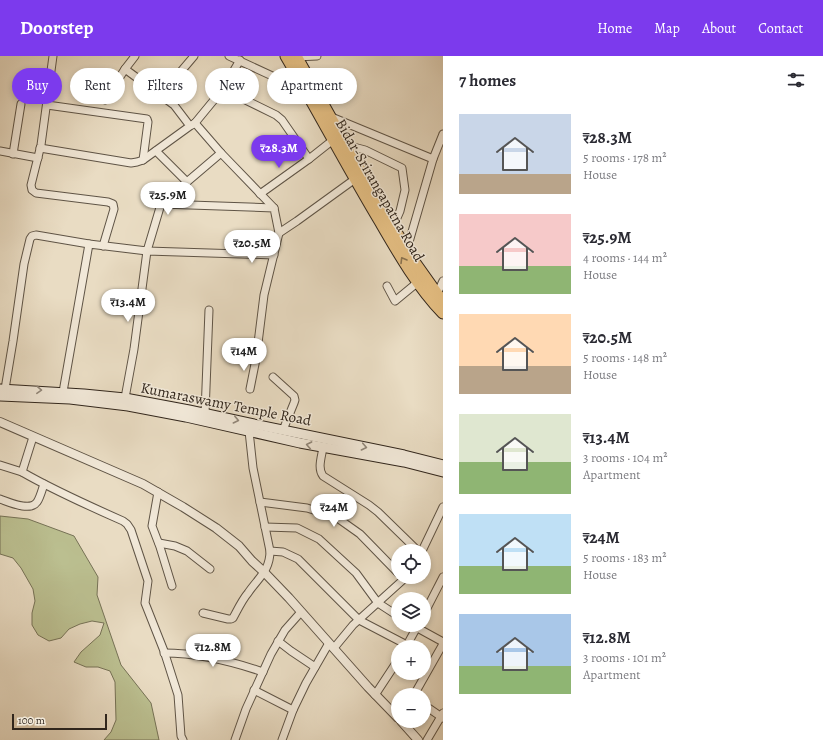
<!DOCTYPE html>
<html lang="en">
<head>
<meta charset="utf-8">
<style>
  :root { --surface:#fff; --page:#f2f2f3; --text:#2b2b33; --muted:#7c7c81; --accent:#7c3aed }
  body { margin:0; font-family:Alegreya,serif; background:var(--page); color:var(--text); height:100vh; display:flex; flex-direction:column; font-size:15px; white-space:nowrap }
  * { box-sizing:border-box; margin:0 }
  p { font-size:13px; color:var(--muted) }
  .icon { flex:none; width:22px; height:22px; fill:none; stroke:currentColor; stroke-width:2; stroke-linecap:round; stroke-linejoin:round }
  .map { position:relative; flex:1; overflow:hidden }
  .side { display:flex; flex-direction:column; background:var(--surface); width:380px }
  .side>* { flex:none }
  .banner { position:absolute; left:12px; top:12px; width:371px; height:36px; display:flex; gap:8px }
  .fabs { position:absolute; left:391px; top:488px; display:grid; gap:8px }
  .fabs a { display:grid; place-items:center; width:40px; height:40px; border-radius:50%; background:var(--surface); box-shadow:0 2px 6px #0003; font-size:20px }
  .scale { position:absolute; left:12px; bottom:10px; width:95px; box-sizing:border-box; padding-left:4px; border:2px solid #31261c; border-top:0; font-size:11px; line-height:14px; white-space:nowrap; color:#31261c; -webkit-text-stroke:3px #f1e8d8; paint-order:stroke }
  .price { position:absolute; translate:-50% -34px; padding:0 9px; border-radius:14px; background:#fff; color:#222; font-size:13px; line-height:26px; filter:drop-shadow(0 1px 2px #0008) }
  .price::after { content:''; position:absolute; left:50%; top:24px; width:12px; height:9px; margin-left:-6px; background:inherit; clip-path:polygon(0 0,100% 0,50% 100%) }
  .price.current { background:var(--accent); color:#fff }
  ul { padding:0; list-style:none }
  li { display:flex; align-items:center; gap:12px; height:100px; padding:0 16px }
  li span { display:grid; place-items:center; flex:none; width:112px; height:80px; border-radius:0px; color:#555 }
  li>.icon { margin-inline-start:auto }
  span .icon { width:48px; height:48px; fill:#fffc; stroke-width:1 }
  li b { font-size:17px }
  h2 { display:flex; justify-content:space-between; align-items:center; height:48px; padding:0 16px; font-size:17px }
  .pill { padding:0 14px; border-radius:18px; background:var(--surface); box-shadow:0 2px 6px #0003; font-size:14px; line-height:36px }
  .pill.current { background:var(--accent); color:#fff }
  header { display:flex; align-items:center; gap:24px; box-sizing:border-box; height:56px; padding:0 20px; background:var(--accent); color:#fff }
  header strong { font-size:19px }
  nav { display:flex; gap:22px; margin-inline-start:auto; font-size:14px }
  main { display:flex; flex:1; min-height:0 }
  .map>svg:first-child { display:block }
</style>
</head>
<body>
<header>
<strong>Doorstep</strong>
<nav><a>Home</a><a>Map</a><a>About</a><a>Contact</a></nav>
</header>
<main>
<div class="map">
<svg width="443" height="684" viewBox="0 0 443 684">
  <rect width="100%" height="100%" fill="#e9dcc3"/>
  <filter id="stains"><feTurbulence type="fractalNoise" baseFrequency=".005" numOctaves="4"/><feColorMatrix values="0 0 0 0 .2 0 0 0 0 .09 0 0 0 0 .02 0 0 0 .5 -.17"/></filter>
  <radialGradient id="worn" r=".72"><stop offset=".6" stop-color="#630" stop-opacity="0"/><stop offset="1" stop-color="#630" stop-opacity=".3"/></radialGradient>
  <polygon fill="#bbbf90" stroke="#767256" points="0,460 28,463 74,480 98,521 97,539 121,609 151,647 159,684 104,684 111,676 116,664 115,626 110,615 98,611 86,611 74,606 81,596 100,579 104,567 92,565 80,568 69,573 61,582 49,585 38,579 32,569 32,557 35,545 33,533 21,512 13,502 0,498"/>
  <g fill="none" stroke-linecap="round" stroke-linejoin="round">
    <g stroke="#5f5446" stroke-width="9">
      <g id="minor">
        <polyline points="53,0 41,89 31,129 32,134 36,137 108,146 113,148 114,153 103,190"/>
        <polyline points="135,0 125,13 174,49 190,70 143,104"/>
        <polyline points="229,0 307,36"/>
        <polyline points="296,1 317,0"/>
        <polyline points="223,33 276,59 282,64 309,103 333,84"/>
        <polyline points="161,39 194,0"/>
        <polyline points="105,44 125,13"/>
        <polyline points="329,60 433,103 407,193"/>
        <polyline points="195,67 221,97 274,152"/>
        <polyline points="192,69 195,67 223,33 240,4"/>
        <polyline points="346,89 365,94 402,112 405,134 400,155 393,171"/>
        <polyline points="40,92 131,107 137,106 143,104 148,66 147,63 47,49"/>
        <polyline points="0,95 38,102"/>
        <polyline points="156,95 187,126"/>
        <polyline points="13,98 21,48"/>
        <polyline points="433,103 443,78"/>
        <polyline points="260,138 309,103"/>
        <polyline points="161,148 221,97"/>
        <polyline points="279,177 297,165 355,123"/>
        <polyline points="387,230 395,245 418,226"/>
        <polyline points="437,238 443,225"/>
        <polyline points="273,321 294,340 295,344 294,347 283,374"/>
        <polyline points="5,333 13,285 24,208 30,183 32,180 36,179 89,188"/>
        <polyline points="63,336 89,188 147,195 161,148 274,152 279,177 264,239 256,303 250,333"/>
        <polyline points="125,342 134,293 147,195 274,199"/>
        <polyline points="205,357 209,254"/>
        <path d="M323,391c-1,9 -6,21 0,29l46,29 9,7 40,39"/>
        <polyline points="0,409 22,416 33,381"/>
        <path d="M22,416c33,19 67,34 101,49l4,3 4,6 17,51 -3,22 19,48 14,44 3,41 2,4"/>
        <polyline points="158,436 152,470 160,491 172,530"/>
        <path d="M0,443c9,3 30,13 37,3 3,-4 5,-12 7,-18"/>
        <polyline points="260,446 307,452 336,461 360,478 398,517"/>
        <polyline points="265,471 297,472 319,483 356,517 378,547 398,560"/>
        <polyline points="159,487 175,490 187,495 210,513"/>
        <polyline points="270,495 283,496 298,503 359,564 407,589 406,591"/>
        <polyline points="422,495 443,451"/>
        <path d="M203,557l25,6h3l2,-1c5,-9 9,-18 15,-25 10,-15 22,-22 22,-42l-17,-83 -4,-37"/>
        <polyline points="424,558 443,521"/>
        <polyline points="412,569 443,586"/>
        <polyline points="278,585 291,595 315,611"/>
        <polyline points="407,589 418,569"/>
        <polyline points="334,592 353,569 404,523 402,521"/>
        <path d="M164,597c34,0 67,8 99,19"/>
        <polyline points="254,634 293,654"/>
        <polyline points="375,639 398,604"/>
        <polyline points="414,639 443,588"/>
        <polyline points="424,649 443,662"/>
        <polyline points="235,684 246,653 271,598 285,574 301,556"/>
        <polyline points="282,684 293,654 306,627 329,587"/>
        <polyline points="427,684 443,657"/>
      </g>
    </g>
    <g stroke="#5f5446" stroke-width="10">
      <g id="tertiary">
        <polyline points="0,366 143,428 183,451 216,472 239,490 252,505 264,516 289,542 368,631 398,662"/>
        <polyline points="401,665 418,684"/>
      </g>
    </g>
    <g stroke="#31261c" stroke-width="11">
      <g id="secondary">
        <polyline points="0,333 84,338 125,342 189,354 249,367 404,399 443,409"/>
        <polyline points="0,340 70,343 128,350 186,361 300,387 404,406 443,416"/>
      </g>
    </g>
    <g stroke="#31261c" stroke-width="13">
      <g id="trunk">
        <path d="M286,0c32,55 62,112 95,167 18,31 37,64 62,90"/>
        <polyline points="296,0 380,150 415,207 437,238 443,245"/>
      </g>
    </g>
    <use href="#minor" stroke="#f1e8d8" stroke-width="7"/>
    <use href="#tertiary" stroke="#f1e8d8" stroke-width="8"/>
    <use href="#secondary" stroke="#f1e8d8" stroke-width="9"/>
    <use href="#trunk" stroke="#e4be82" stroke-width="11"/>
  </g>
  <defs><path id="oneway-chevron" d="M-2-3.5L2.5 0L-2 3.5" fill="none" stroke-width="1.6" stroke-linecap="round" stroke-linejoin="round"/></defs>
  <use stroke="#8a724f" href="#oneway-chevron" transform="translate(403 204) rotate(-121)"/>
  <g stroke="#91877a">
    <use href="#oneway-chevron" transform="translate(39 334) rotate(3)"/>
    <use href="#oneway-chevron" transform="translate(236 364) rotate(13)"/>
    <use href="#oneway-chevron" transform="translate(309 389) rotate(-169)"/>
    <use href="#oneway-chevron" transform="translate(364 391) rotate(12)"/>
  </g>
  <g text-anchor="middle" stroke-width="3" stroke-linejoin="round" paint-order="stroke">
    <g font-size="15" fill="#31261c" stroke="#f1e8d8">
      <text transform="translate(380 134) rotate(60)" y="5">Bidar-Srirangapatna Road</text>
      <text transform="translate(226 348) rotate(11)" y="5">Kumaraswamy Temple Road</text>
    </g>
  </g>
  <rect width="100%" height="100%" filter="url(#stains)"/>
  <rect width="100%" height="100%" fill="url(#worn)"/>
</svg>
<div class="fabs">
<a><svg class="icon" aria-label="locate" viewBox="0 0 24 24"><circle cx="12" cy="12" r="6"/><path d="M12 2v4M12 18v4M2 12h4M18 12h4"/></svg></a>
<a><svg class="icon" aria-label="layers" viewBox="0 0 24 24"><path d="M12 4l9 5-9 5-9-5zM3 14l9 5 9-5"/></svg></a>
<a>+</a>
<a>−</a>
</div>
<div class="scale">100 m</div>
<b class="price current" style="left:279px;top:113px">₹28.3M</b>
<b class="price" style="left:168px;top:160px">₹25.9M</b>
<b class="price" style="left:252px;top:208px">₹20.5M</b>
<b class="price" style="left:128px;top:267px">₹13.4M</b>
<b class="price" style="left:244px;top:316px">₹14M</b>
<b class="price" style="left:334px;top:472px">₹24M</b>
<b class="price" style="left:213px;top:612px">₹12.8M</b>
<div class="banner">
<a class="pill current">Buy</a>
<a class="pill">Rent</a>
<a class="pill">Filters</a>
<a class="pill">New</a>
<a class="pill">Apartment</a>
</div>
</div>
<section class="side">
<h2>7 homes<svg class="icon" aria-label="filters" viewBox="0 0 24 24"><path d="M4 7h16M4 17h16"/><circle cx="9" cy="7" r="2"/><circle cx="15" cy="17" r="2"/></svg></h2>
<ul>
<li><span style="background:linear-gradient(#c9d6e8 75%,#b9a48a 0)"><svg class="icon" aria-label="home" viewBox="0 0 24 24"><path d="M3 11l9-7 9 7M6 9v11h12V9"/></svg></span><div><b>₹28.3M</b><p>5 rooms · 178 m²</p><p>House</p></div></li>
<li><span style="background:linear-gradient(#f6c9c9 65%,#8fb573 0)"><svg class="icon" aria-label="home" viewBox="0 0 24 24"><path d="M3 11l9-7 9 7M6 9v11h12V9"/></svg></span><div><b>₹25.9M</b><p>4 rooms · 144 m²</p><p>House</p></div></li>
<li><span style="background:linear-gradient(#ffd9b3 65%,#b9a48a 0)"><svg class="icon" aria-label="home" viewBox="0 0 24 24"><path d="M3 11l9-7 9 7M6 9v11h12V9"/></svg></span><div><b>₹20.5M</b><p>5 rooms · 148 m²</p><p>House</p></div></li>
<li><span style="background:linear-gradient(#dfe7d0 60%,#8fb573 0)"><svg class="icon" aria-label="home" viewBox="0 0 24 24"><path d="M3 11l9-7 9 7M6 9v11h12V9"/></svg></span><div><b>₹13.4M</b><p>3 rooms · 104 m²</p><p>Apartment</p></div></li>
<li><span style="background:linear-gradient(#bfe0f5 65%,#8fb573 0)"><svg class="icon" aria-label="home" viewBox="0 0 24 24"><path d="M3 11l9-7 9 7M6 9v11h12V9"/></svg></span><div><b>₹24M</b><p>5 rooms · 183 m²</p><p>House</p></div></li>
<li><span style="background:linear-gradient(#a9c7e8 65%,#8fb573 0)"><svg class="icon" aria-label="home" viewBox="0 0 24 24"><path d="M3 11l9-7 9 7M6 9v11h12V9"/></svg></span><div><b>₹12.8M</b><p>3 rooms · 101 m²</p><p>Apartment</p></div></li>
</ul>
</section>
</main>
</body>
</html>
